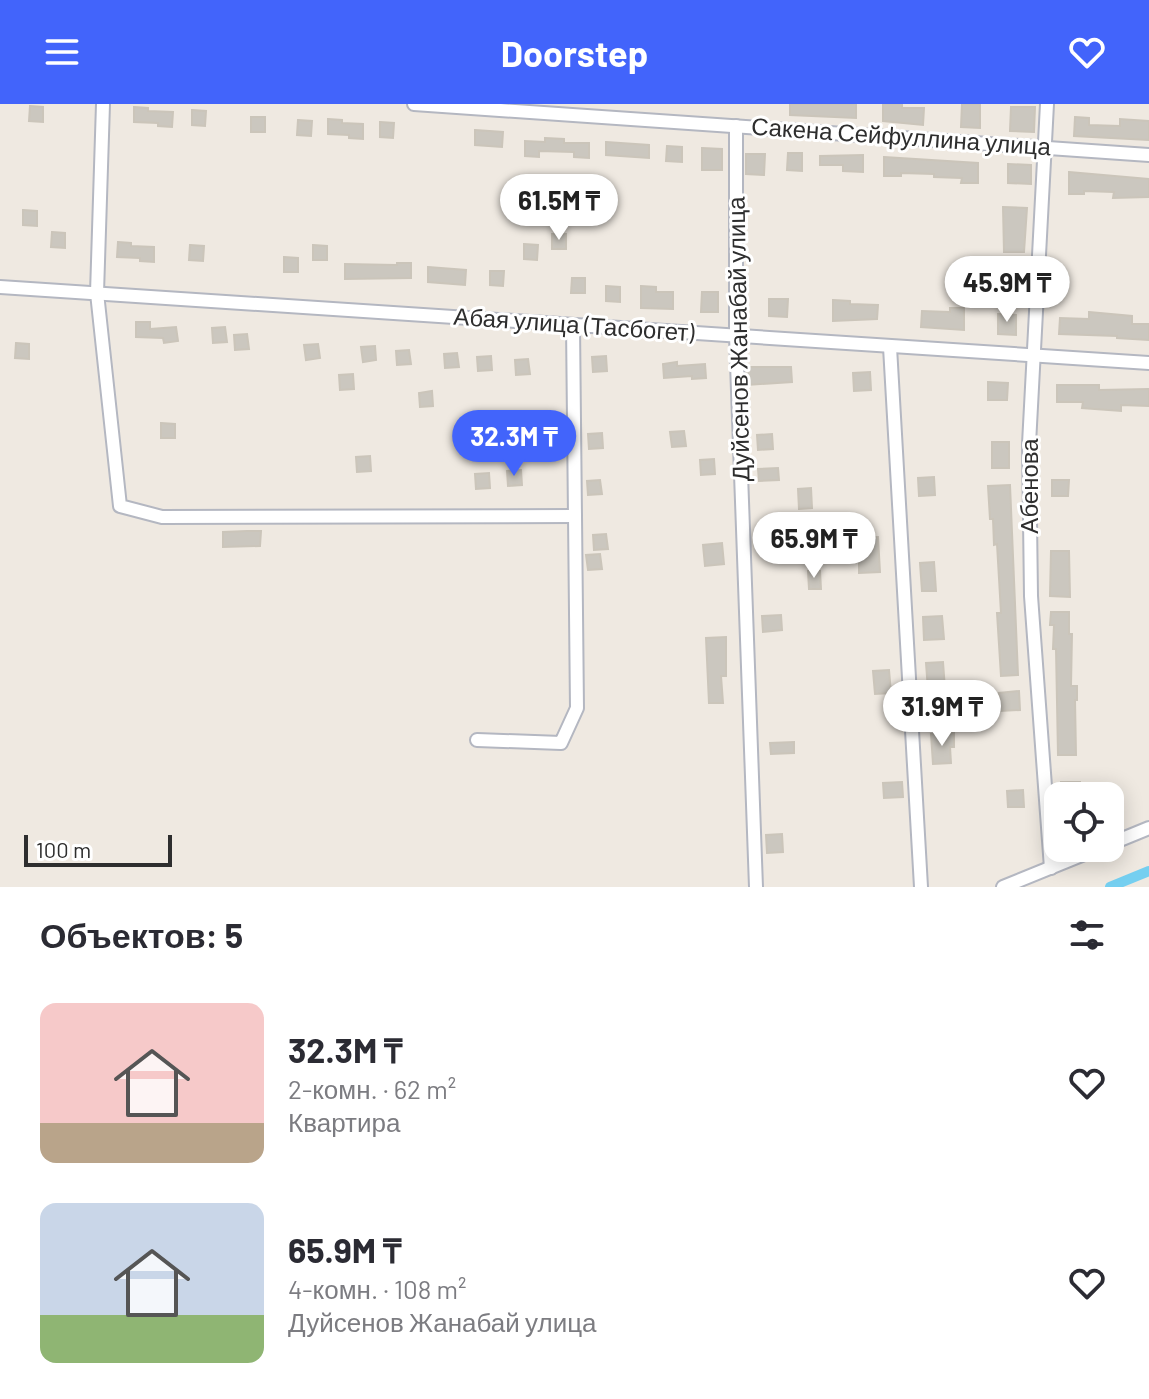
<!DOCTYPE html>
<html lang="ru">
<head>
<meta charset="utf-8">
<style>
  :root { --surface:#fff; --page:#f7f7f7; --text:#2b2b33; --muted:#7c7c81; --accent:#4264fb }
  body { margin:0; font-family:Barlow,sans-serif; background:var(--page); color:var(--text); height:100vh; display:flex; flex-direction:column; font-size:30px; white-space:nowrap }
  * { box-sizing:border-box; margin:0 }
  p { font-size:26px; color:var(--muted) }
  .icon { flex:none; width:44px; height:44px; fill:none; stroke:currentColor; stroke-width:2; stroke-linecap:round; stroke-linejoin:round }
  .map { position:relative; height:783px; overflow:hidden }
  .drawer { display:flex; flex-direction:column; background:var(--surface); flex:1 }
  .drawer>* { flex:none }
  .buttons { position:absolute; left:1044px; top:678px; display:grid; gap:16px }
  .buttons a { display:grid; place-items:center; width:80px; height:80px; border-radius:16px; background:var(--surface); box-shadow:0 4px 20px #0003; font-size:40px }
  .scale { position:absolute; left:24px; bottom:20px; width:148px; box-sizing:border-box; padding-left:8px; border:4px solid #2e2e2e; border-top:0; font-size:22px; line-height:28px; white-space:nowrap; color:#2e2e2e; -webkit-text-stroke:6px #fff; paint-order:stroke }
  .price { position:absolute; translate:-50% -68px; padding:0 18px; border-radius:28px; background:#fff; color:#222; font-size:26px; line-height:52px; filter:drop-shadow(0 2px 4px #0008) }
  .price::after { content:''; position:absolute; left:50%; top:48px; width:24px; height:18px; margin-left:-12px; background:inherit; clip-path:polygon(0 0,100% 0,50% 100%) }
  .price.current { background:var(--accent); color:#fff }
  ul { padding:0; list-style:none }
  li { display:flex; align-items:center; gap:24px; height:200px; padding:0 40px }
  li span { display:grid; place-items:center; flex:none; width:224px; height:160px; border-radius:16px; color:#555 }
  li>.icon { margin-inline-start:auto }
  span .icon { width:96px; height:96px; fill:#fffc; stroke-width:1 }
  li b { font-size:34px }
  h2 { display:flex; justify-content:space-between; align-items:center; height:96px; padding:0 40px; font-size:34px }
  header { display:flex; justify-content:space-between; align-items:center; height:104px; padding:0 40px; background:var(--accent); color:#fff; font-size:36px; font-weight:700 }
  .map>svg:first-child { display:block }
</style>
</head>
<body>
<header><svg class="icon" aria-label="menu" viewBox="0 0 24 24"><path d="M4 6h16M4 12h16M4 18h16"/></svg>Doorstep<svg class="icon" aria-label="heart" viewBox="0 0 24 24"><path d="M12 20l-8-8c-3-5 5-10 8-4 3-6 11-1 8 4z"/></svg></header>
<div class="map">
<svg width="1149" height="783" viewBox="0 0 1149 783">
  <rect width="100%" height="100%" fill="#efe9e1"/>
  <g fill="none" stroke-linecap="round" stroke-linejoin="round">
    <polyline stroke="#75cff0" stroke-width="10" points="1110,783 1149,767"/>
  </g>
  <g fill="#cbc7bf" stroke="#cbc5ba" stroke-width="2">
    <polygon points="790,0 856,0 856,14 790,11"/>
    <polygon points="883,0 902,0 902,4 924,4 923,21 883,17"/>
    <polygon points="962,0 980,0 980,24 961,23"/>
    <polygon points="30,2 43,3 43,18 29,17"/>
    <polygon points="134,3 148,4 148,7 173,8 172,23 158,22 158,19 134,18"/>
    <polygon points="1011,3 1035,3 1034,28 1010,27"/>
    <polygon points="192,6 206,7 205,22 192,21"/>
    <rect x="251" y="13" width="14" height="15"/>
    <polygon points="1075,13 1089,14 1089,21 1120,22 1120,15 1149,17 1149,36 1074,32"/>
    <polygon points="328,15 342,16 342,19 363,20 363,35 349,34 349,31 328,30"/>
    <polygon points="298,16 312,17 311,32 297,31"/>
    <polygon points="380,18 394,19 393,34 380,33"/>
    <polygon points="475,26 503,28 502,43 475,41"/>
    <polygon points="545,34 564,35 564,39 589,39 589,54 574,53 574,48 539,47 539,53 525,52 525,37 545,38"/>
    <polygon points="606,38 649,41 649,54 606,51"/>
    <polygon points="667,42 682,43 682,58 666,57"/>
    <polygon points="702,44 722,45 722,66 702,66"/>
    <polygon points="788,49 802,49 802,67 787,66"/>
    <polygon points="746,50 765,50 764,71 746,70"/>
    <polygon points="863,51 863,68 843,67 843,61 820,61 820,52"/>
    <polygon points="884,53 978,59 978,79 961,79 962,74 934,73 934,70 901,69 901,72 884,72"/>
    <polygon points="1008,60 1031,61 1031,80 1008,79"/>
    <polygon points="1069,68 1149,75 1149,93 1113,94 1114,88 1084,87 1084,90 1069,90"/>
    <polygon points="1003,103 1027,104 1024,148 1004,148"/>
    <polygon points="23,106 37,107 37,122 23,121"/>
    <polygon points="52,128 65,129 65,144 51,143"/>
    <rect x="552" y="130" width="14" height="15"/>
    <polygon points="118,138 131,139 131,142 154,143 154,158 140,157 140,154 117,153"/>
    <polygon points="524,140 538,141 537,156 524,155"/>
    <polygon points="190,141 204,142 203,157 189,156"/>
    <polygon points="313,141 327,142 327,156 313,156"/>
    <polygon points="284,153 298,154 298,168 284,168"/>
    <polygon points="397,159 411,159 411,174 345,175 345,160 397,161"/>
    <polygon points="428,163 466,166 465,181 428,178"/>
    <polygon points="490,167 504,167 503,182 490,181"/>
    <polygon points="572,174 585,174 585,189 571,189"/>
    <polygon points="606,182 620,183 620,198 606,197"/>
    <polygon points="641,182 656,183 656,188 673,188 673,205 641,204"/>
    <polygon points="702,188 718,188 718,208 701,208"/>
    <polygon points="769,195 788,195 787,213 769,212"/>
    <polygon points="833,196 850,197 850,200 878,201 877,215 833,217"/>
    <polygon points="950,204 964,204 964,226 921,223 922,207 950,208"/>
    <polygon points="1089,208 1132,212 1132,220 1149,220 1149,236 1117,234 1117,232 1059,230 1060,214 1089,215"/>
    <polygon points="998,210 1016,211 1016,231 998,230"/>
    <polygon points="136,218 150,218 150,225 176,223 178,237 164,239 163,234 136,233"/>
    <polygon points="225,223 227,238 213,239 212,224"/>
    <polygon points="247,230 249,245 235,246 234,231"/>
    <polygon points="16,239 29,240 29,255 15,254"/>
    <polygon points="318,240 320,254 306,256 304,241"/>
    <polygon points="375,242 376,256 363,258 361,243"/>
    <polygon points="409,246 411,260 397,261 396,247"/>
    <polygon points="457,249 459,263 445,264 444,250"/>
    <polygon points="491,252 492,266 478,267 477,253"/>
    <polygon points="606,252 607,267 593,268 592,253"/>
    <polygon points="528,255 530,270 516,271 515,256"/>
    <polygon points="677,258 677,262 705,260 706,274 692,275 692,272 664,274 663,260"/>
    <polygon points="746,263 791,263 792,278 747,281"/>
    <polygon points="870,268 871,286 854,287 853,269"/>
    <polygon points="353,270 354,285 340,286 339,271"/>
    <polygon points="988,278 1008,279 1007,296 988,296"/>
    <polygon points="1057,281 1099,281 1099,286 1149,285 1149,302 1121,301 1121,307 1082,304 1083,298 1057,298"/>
    <polygon points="432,287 433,302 420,303 419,289"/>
    <polygon points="161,319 175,320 175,334 161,334"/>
    <polygon points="684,327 686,342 672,343 670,328"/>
    <polygon points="602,329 603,344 589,345 588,330"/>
    <polygon points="772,330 773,345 758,346 757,331"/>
    <rect x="992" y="338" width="17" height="26"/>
    <polygon points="370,352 371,367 357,368 356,353"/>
    <polygon points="714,355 715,370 701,371 700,356"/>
    <polygon points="778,364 779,376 759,377 758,365"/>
    <polygon points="521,366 522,381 508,382 507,367"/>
    <polygon points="489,369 490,384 476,385 475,370"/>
    <polygon points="934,373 935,391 919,392 918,374"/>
    <polygon points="600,376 602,390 588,391 587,377"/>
    <polygon points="1052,376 1069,376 1068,392 1052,392"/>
    <polygon points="1010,381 1018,571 1001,572 997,509 1001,509 997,440 994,441 993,415 990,415 988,382"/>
    <polygon points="811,384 812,404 799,405 798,385"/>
    <polygon points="247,427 261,427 260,442 223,443 223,428"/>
    <polygon points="606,430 608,445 594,446 593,431"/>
    <polygon points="878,433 880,468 859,469 859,434"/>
    <polygon points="722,439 724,460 705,462 703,441"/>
    <polygon points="1051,447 1069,447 1070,493 1050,492"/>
    <polygon points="600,450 602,465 588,466 586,451"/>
    <polygon points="934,458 936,487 922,487 920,459"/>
    <polygon points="808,467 820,467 821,485 809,485"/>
    <polygon points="1051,508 1069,508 1069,530 1072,530 1071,582 1077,582 1077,596 1075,596 1076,651 1058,651 1056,545 1053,545 1054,521 1050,521"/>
    <polygon points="781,511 782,526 763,528 762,512"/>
    <polygon points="942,512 944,535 924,536 923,513"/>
    <polygon points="726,533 726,572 721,572 723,599 709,599 706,534"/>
    <polygon points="943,558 945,585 928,586 926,559"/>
    <polygon points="889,566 891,589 875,590 873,567"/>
    <polygon points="1019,587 1020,606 1000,607 999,589"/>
    <polygon points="954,629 954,643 950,643 951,659 933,660 931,630"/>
    <polygon points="794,638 794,649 771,650 770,639"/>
    <polygon points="902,678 903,693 884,694 883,679"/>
    <rect x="1061" y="678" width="19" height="14"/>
    <polygon points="1023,686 1024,703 1008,703 1007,687"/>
    <polygon points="782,730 783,748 767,749 766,731"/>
  </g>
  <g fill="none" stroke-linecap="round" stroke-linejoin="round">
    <g stroke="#b4b7c1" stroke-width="16">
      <g id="minor">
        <polyline points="103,0 97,189 120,402 162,413 575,412"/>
        <polyline points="414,0 1149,51"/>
        <polyline points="1047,0 1029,340 1031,492 1051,764"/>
        <polyline points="736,22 736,232 756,783"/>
        <polyline points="0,183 1149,259"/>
        <polyline points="890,243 921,783"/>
        <polyline points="477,636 561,639 577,604 573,221"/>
        <polyline points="1110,740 1149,724"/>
        <polyline points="1003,783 1099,744"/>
      </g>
    </g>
    <use href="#minor" stroke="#fff" stroke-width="12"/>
  </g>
  <g text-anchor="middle" stroke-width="6" stroke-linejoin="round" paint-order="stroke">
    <g font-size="24" fill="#2e2e2e" stroke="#fff">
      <text transform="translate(901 33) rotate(4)" y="8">Сакена Сейфуллина улица</text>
      <text transform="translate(574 221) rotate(4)" y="8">Абая улица (Тасбогет)</text>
      <text transform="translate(739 235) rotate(-91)" y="8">Дуйсенов Жанабай улица</text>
      <text transform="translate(1030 382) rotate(-90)" y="8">Абенова</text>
    </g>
  </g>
</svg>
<div class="buttons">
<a><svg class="icon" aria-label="locate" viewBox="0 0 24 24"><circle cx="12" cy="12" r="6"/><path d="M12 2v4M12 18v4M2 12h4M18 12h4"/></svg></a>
</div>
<div class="scale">100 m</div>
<b class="price" style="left:559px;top:138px">61.5M ₸</b>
<b class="price" style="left:1007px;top:220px">45.9M ₸</b>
<b class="price current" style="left:514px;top:374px">32.3M ₸</b>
<b class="price" style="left:814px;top:476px">65.9M ₸</b>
<b class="price" style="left:942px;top:644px">31.9M ₸</b>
</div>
<section class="drawer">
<h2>Объектов: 5<svg class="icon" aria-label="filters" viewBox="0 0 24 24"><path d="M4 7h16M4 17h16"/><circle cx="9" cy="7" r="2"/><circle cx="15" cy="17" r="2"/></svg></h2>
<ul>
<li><span style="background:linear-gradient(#f6c9c9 75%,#b9a48a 0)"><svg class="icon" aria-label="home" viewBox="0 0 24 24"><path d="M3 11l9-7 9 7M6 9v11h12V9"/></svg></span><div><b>32.3M ₸</b><p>2-комн. · 62 m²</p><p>Квартира</p></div><svg class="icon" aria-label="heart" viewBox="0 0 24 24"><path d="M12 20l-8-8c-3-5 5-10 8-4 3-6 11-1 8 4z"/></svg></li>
<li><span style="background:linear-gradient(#c9d6e8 70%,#8fb573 0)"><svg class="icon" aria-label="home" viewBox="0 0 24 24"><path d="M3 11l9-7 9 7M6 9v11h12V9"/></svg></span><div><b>65.9M ₸</b><p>4-комн. · 108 m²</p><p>Дуйсенов Жанабай улица</p></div><svg class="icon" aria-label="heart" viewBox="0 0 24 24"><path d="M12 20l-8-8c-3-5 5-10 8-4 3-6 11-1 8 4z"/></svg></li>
</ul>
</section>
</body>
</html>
